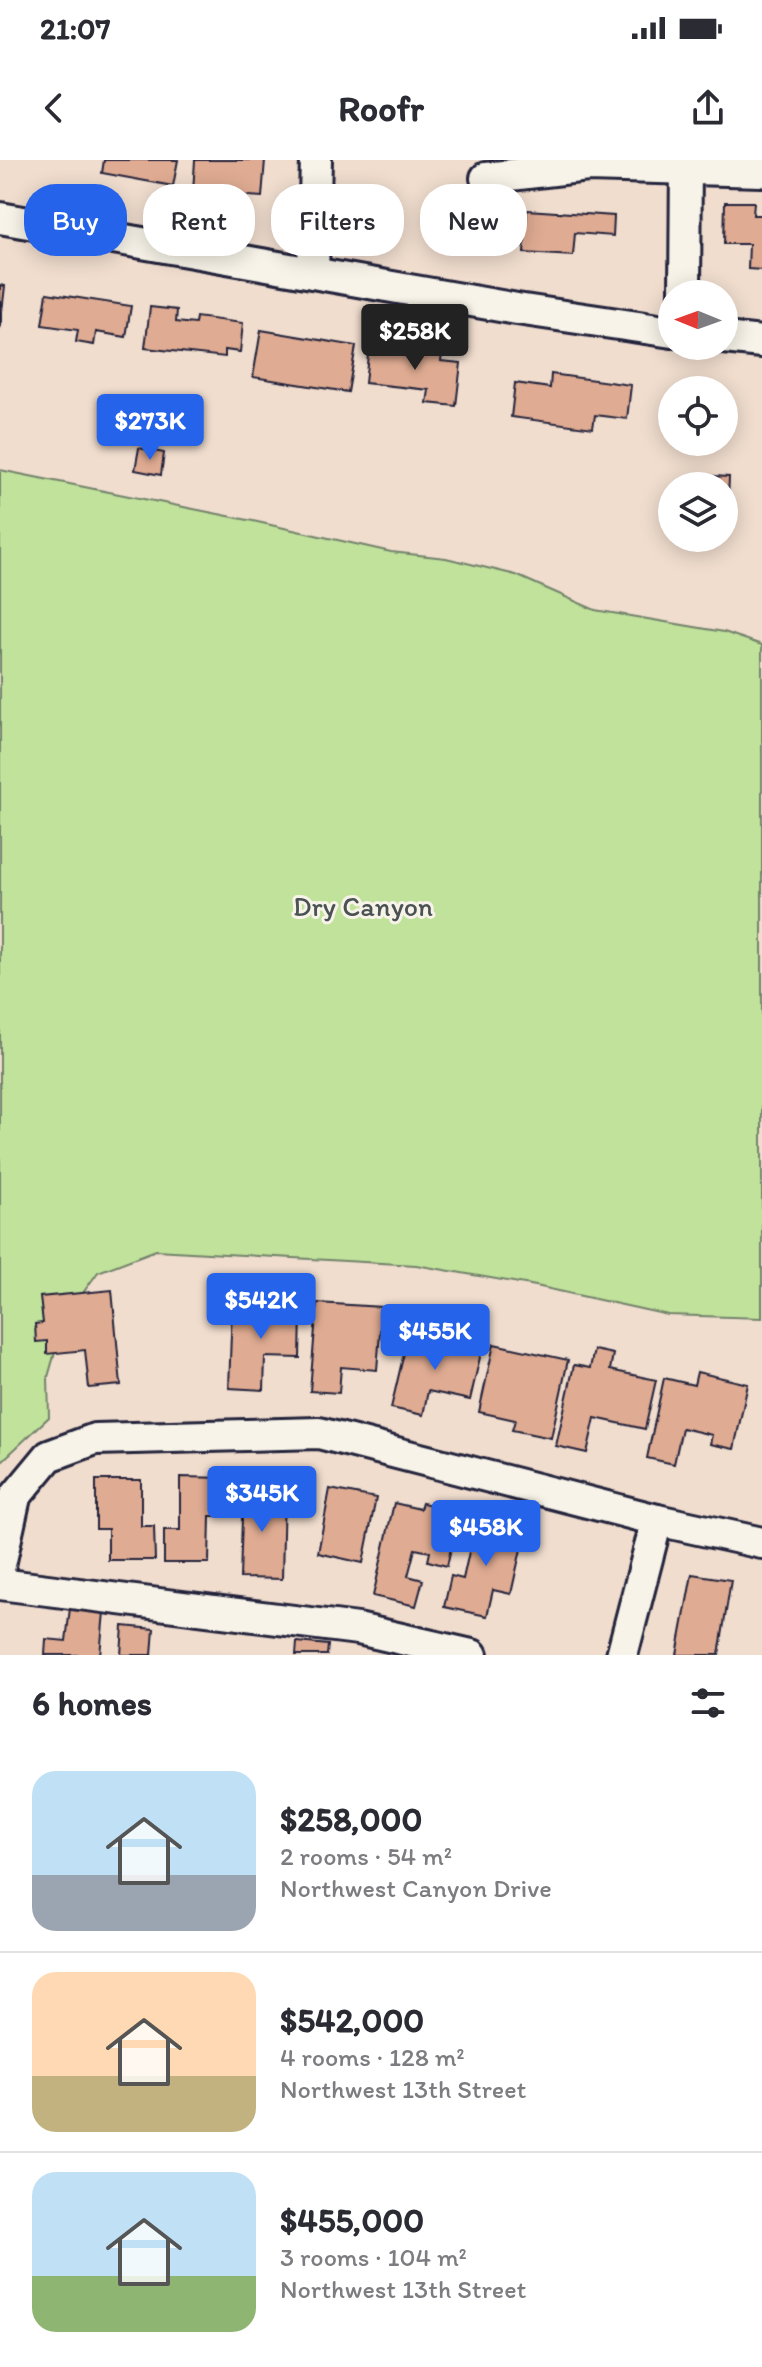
<!DOCTYPE html>
<html lang="en">
<head>
<meta charset="utf-8">
<style>
  :root { --surface:#fff; --page:#f7f7f7; --text:#2b2b33; --muted:#7c7c81; --line:#e1e1e2; --accent:#2563eb }
  body { margin:0; font-family:Itim,sans-serif; background:var(--page); color:var(--text); height:100vh; display:flex; flex-direction:column; font-size:30px; white-space:nowrap }
  * { box-sizing:border-box; margin:0 }
  p { font-size:26px; color:var(--muted) }
  .icon { flex:none; width:44px; height:44px; fill:none; stroke:currentColor; stroke-width:2; stroke-linecap:round; stroke-linejoin:round }
  .map { position:relative; height:1495px; overflow:hidden }
  .sheet { display:flex; flex-direction:column; background:var(--surface); flex:1 }
  .sheet>* { flex:none }
  .top-card { position:absolute; left:24px; top:24px; width:714px; height:72px; display:flex; gap:16px }
  .needle { width:52px; rotate:271deg }
  .fabs { position:absolute; left:658px; top:120px; display:grid; gap:16px }
  .fabs a { display:grid; place-items:center; width:80px; height:80px; border-radius:50%; background:var(--surface); box-shadow:0 4px 20px #0003; font-size:40px }
  .price { position:absolute; translate:-50% -68px; padding:0 18px; border-radius:8px; background:var(--accent); color:#fff; font-size:26px; line-height:52px; filter:drop-shadow(0 2px 4px #0008) }
  .price::after { content:''; position:absolute; left:50%; top:48px; width:24px; height:18px; margin-left:-12px; background:inherit; clip-path:polygon(0 0,100% 0,50% 100%) }
  .price.selected { background:#222; color:#fff }
  ul { padding:0; list-style:none }
  li { display:flex; align-items:center; gap:24px; height:200px; padding:0 32px }
  li+li { border-top:2px solid var(--line) }
  li span { display:grid; place-items:center; flex:none; width:224px; height:160px; border-radius:24px; color:#555 }
  li>.icon { margin-inline-start:auto }
  span .icon { width:96px; height:96px; fill:#fffc; stroke-width:1 }
  li b { font-size:34px }
  h2 { display:flex; justify-content:space-between; align-items:center; height:96px; padding:0 32px; font-size:34px }
  .pill { padding:0 28px; border-radius:32px; background:var(--surface); box-shadow:0 4px 20px #0003; font-size:28px; line-height:72px }
  .pill.selected { background:var(--accent); color:#fff }
  .status { display:flex; justify-content:space-between; align-items:center; height:56px; padding:0 40px; background:var(--surface); direction:ltr }
  .status svg { height:22px; fill:currentColor }
  header { display:flex; justify-content:space-between; align-items:center; height:104px; padding:0 32px; background:var(--surface); font-size:36px; font-weight:700 }
  .map>svg:first-child { display:block }
</style>
</head>
<body>
<div class="status"><b>21:07</b><svg viewBox="0 0 49 12"><path d="M0 12V9h3v3zM5 12V6h3v6zM10 12V3h3v9zM15 12V0h3v12zM26 1h20v11H26zM47 4h2v5h-2z"/></svg></div>
<header><svg class="icon" aria-label="back" viewBox="0 0 24 24"><path d="M15 5l-7 7 7 7"/></svg>Roofr<svg class="icon" aria-label="share" viewBox="0 0 24 24"><path d="M12 15V3M7 8l5-5 5 5M5 13v7h14v-7"/></svg></header>
<div class="map">
<svg width="762" height="1495" viewBox="0 0 762 1495">
  <rect width="100%" height="100%" fill="#f0ddce"/>
  <filter id="ink" filterUnits="userSpaceOnUse"><feTurbulence type="fractalNoise" baseFrequency=".0125" numOctaves="2"/><feDisplacementMap in="SourceGraphic" scale="16" xChannelSelector="R" yChannelSelector="G"/><feConvolveMatrix kernelMatrix="1 2 1 2 8 2 1 2 1" color-interpolation-filters="sRGB"/></filter>
  <g filter="url(#ink)">
    <polygon fill="#c1e29b" stroke="#72826b" stroke-width="2" points="0,310 253,361 391,392 446,398 516,415 595,450 724,472 762,485 762,1158 668,1155 536,1126 416,1105 156,1090 98,1112 65,1158 48,1217 49,1257 0,1303"/>
    <g fill="#dfab92" stroke="#22223b" stroke-width="2">
      <polygon points="104,0 178,0 173,26 102,13"/>
      <polygon points="195,0 265,0 262,37 193,32"/>
      <polygon points="725,42 754,42 753,55 762,55 762,110 748,109 749,84 724,84"/>
      <polygon points="527,50 614,56 613,76 575,73 573,96 524,93"/>
      <polygon points="0,125 5,126 0,169"/>
      <polygon points="47,133 131,146 126,177 96,172 94,185 76,182 78,170 42,165"/>
      <polygon points="150,147 177,150 176,162 195,164 196,157 243,163 240,192 225,190 225,197 145,188"/>
      <polygon points="261,170 356,186 348,232 253,217"/>
      <polygon points="369,185 442,193 441,201 461,203 456,246 427,243 429,230 365,223"/>
      <polygon points="551,214 631,225 627,259 595,255 593,268 511,257 515,223 550,228"/>
      <polygon points="139,288 164,293 161,315 135,310"/>
      <polygon points="694,315 729,317 727,364 724,364 724,326 694,326"/>
      <polygon points="112,1130 121,1225 89,1228 85,1190 47,1194 47,1181 36,1182 35,1164 43,1163 40,1137"/>
      <polygon points="261,1138 285,1139 285,1153 301,1153 300,1198 265,1197 264,1230 229,1228 232,1146 261,1147"/>
      <polygon points="317,1143 382,1147 377,1210 341,1207 339,1233 310,1231"/>
      <polygon points="431,1170 463,1177 461,1188 481,1193 470,1240 428,1231 423,1255 391,1248 407,1180 428,1185"/>
      <polygon points="494,1184 568,1200 551,1278 512,1270 515,1260 479,1252"/>
      <polygon points="594,1190 613,1194 610,1210 656,1220 645,1269 595,1258 587,1293 556,1286 574,1205 590,1208"/>
      <polygon points="697,1212 748,1224 734,1289 710,1284 712,1275 682,1268 674,1304 647,1298 664,1218 694,1225"/>
      <polygon points="180,1317 228,1318 227,1356 210,1356 209,1403 164,1403 164,1370 180,1370"/>
      <polygon points="96,1320 141,1320 141,1366 154,1366 155,1400 108,1400 108,1369 96,1369"/>
      <polygon points="243,1329 284,1330 282,1419 240,1418"/>
      <polygon points="330,1329 376,1338 363,1403 318,1393"/>
      <polygon points="394,1343 420,1349 422,1343 446,1348 443,1363 456,1366 447,1406 428,1401 430,1392 415,1389 408,1416 423,1420 416,1446 373,1436"/>
      <polygon points="476,1360 525,1371 511,1434 493,1430 487,1456 444,1447 451,1416 463,1419"/>
      <polygon points="692,1414 731,1420 719,1495 677,1495"/>
      <polygon points="70,1448 104,1452 100,1495 45,1495 46,1479 66,1481"/>
      <polygon points="123,1466 154,1469 152,1495 121,1495"/>
      <polygon points="297,1482 328,1485 327,1495 296,1495"/>
    </g>
    <g fill="none" stroke-linecap="round" stroke-linejoin="round">
      <g stroke="#22223b" stroke-width="36">
        <g id="minor">
          <polyline points="486,18 588,6 762,11"/>
          <polyline points="0,58 517,149 672,172"/>
          <polyline points="313,113 316,0"/>
          <polyline points="685,134 686,0"/>
          <polyline points="724,178 762,182"/>
          <polyline points="0,1405 15,1337 49,1296 95,1279 319,1273 657,1360 762,1383"/>
          <polyline points="0,1424 358,1469 472,1495"/>
          <polyline points="622,1495 657,1360"/>
        </g>
      </g>
      <use href="#minor" stroke="#f7f3e8" stroke-width="30"/>
    </g>
  </g>
  <g text-anchor="middle" stroke-width="6" stroke-linejoin="round" paint-order="stroke">
    <g font-size="28" fill="#4a5253" stroke="#f7f3e8">
      <text x="363" y="756">Dry Canyon</text>
    </g>
  </g>
</svg>
<div class="fabs">
<a><svg class="needle" viewBox="-14 -14 28 28"><path d="M0-13l5 13h-10z" fill="#e53935"/><path d="M0 13l5-13h-10z" fill="#7c7c81"/></svg></a>
<a><svg class="icon" aria-label="locate" viewBox="0 0 24 24"><circle cx="12" cy="12" r="6"/><path d="M12 2v4M12 18v4M2 12h4M18 12h4"/></svg></a>
<a><svg class="icon" aria-label="layers" viewBox="0 0 24 24"><path d="M12 4l9 5-9 5-9-5zM3 14l9 5 9-5"/></svg></a>
</div>
<b class="price selected" style="left:415px;top:212px">$258K</b>
<b class="price" style="left:150px;top:302px">$273K</b>
<b class="price" style="left:261px;top:1181px">$542K</b>
<b class="price" style="left:435px;top:1212px">$455K</b>
<b class="price" style="left:262px;top:1374px">$345K</b>
<b class="price" style="left:486px;top:1408px">$458K</b>
<div class="top-card">
<a class="pill selected">Buy</a>
<a class="pill">Rent</a>
<a class="pill">Filters</a>
<a class="pill">New</a>
</div>
</div>
<section class="sheet">
<h2>6 homes<svg class="icon" aria-label="filters" viewBox="0 0 24 24"><path d="M4 7h16M4 17h16"/><circle cx="9" cy="7" r="2"/><circle cx="15" cy="17" r="2"/></svg></h2>
<ul>
<li><span style="background:linear-gradient(#bfe0f5 65%,#9aa5b1 0)"><svg class="icon" aria-label="home" viewBox="0 0 24 24"><path d="M3 11l9-7 9 7M6 9v11h12V9"/></svg></span><div><b>$258,000</b><p>2 rooms · 54 m²</p><p>Northwest Canyon Drive</p></div></li>
<li><span style="background:linear-gradient(#ffd9b3 65%,#c2b280 0)"><svg class="icon" aria-label="home" viewBox="0 0 24 24"><path d="M3 11l9-7 9 7M6 9v11h12V9"/></svg></span><div><b>$542,000</b><p>4 rooms · 128 m²</p><p>Northwest 13th Street</p></div></li>
<li><span style="background:linear-gradient(#bfe0f5 65%,#8fb573 0)"><svg class="icon" aria-label="home" viewBox="0 0 24 24"><path d="M3 11l9-7 9 7M6 9v11h12V9"/></svg></span><div><b>$455,000</b><p>3 rooms · 104 m²</p><p>Northwest 13th Street</p></div></li>
</ul>
</section>
</body>
</html>
